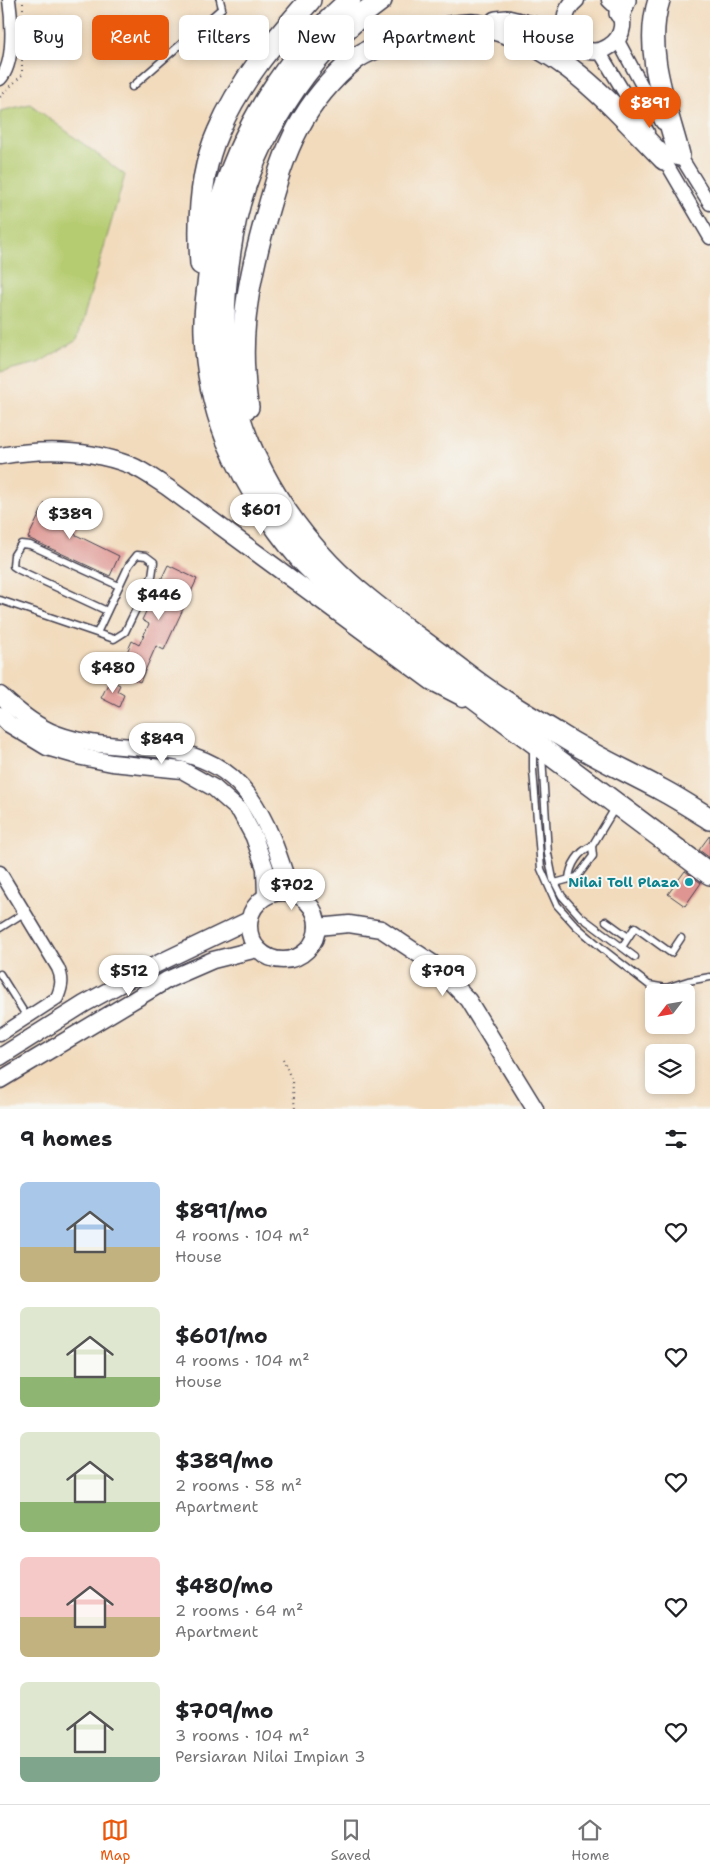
<!DOCTYPE html>
<html lang="en">
<head>
<meta charset="utf-8">
<style>
  :root { --surface:#fff; --page:#f2f2f2; --text:#202124; --muted:#757577; --line:#e0e0e0; --accent:#ea580c }
  body { margin:0; font-family:"Shantell Sans",sans-serif; background:var(--page); color:var(--text); height:100vh; display:flex; flex-direction:column; font-size:19px; white-space:nowrap }
  * { box-sizing:border-box; margin:0 }
  p { font-size:16px; color:var(--muted) }
  .icon { flex:none; width:28px; height:28px; fill:none; stroke:currentColor; stroke-width:2; stroke-linecap:round; stroke-linejoin:round }
  .map { position:relative; height:1109px; overflow:hidden }
  .drawer { display:flex; flex-direction:column; background:var(--surface); flex:1 }
  .drawer>* { flex:none }
  .hud { position:absolute; left:15px; top:15px; width:680px; height:45px; display:flex; gap:10px }
  .needle { width:32px; rotate:239deg }
  .tools { position:absolute; left:645px; top:984px; display:grid; gap:10px }
  .tools a { display:grid; place-items:center; width:50px; height:50px; border-radius:8px; background:var(--surface); box-shadow:0 2px 8px #0003; font-size:25px }
  .price { position:absolute; translate:-50% -42px; padding:0 11px; border-radius:18px; background:#fff; color:#222; font-size:16px; line-height:32px; filter:drop-shadow(0 1px 2px #0008) }
  .price::after { content:''; position:absolute; left:50%; top:30px; width:15px; height:11px; margin-left:-8px; background:inherit; clip-path:polygon(0 0,100% 0,50% 100%) }
  .price.selected { background:var(--accent); color:#fff }
  ul { padding:0; list-style:none }
  li { display:flex; align-items:center; gap:15px; height:125px; padding:0 20px }
  li span { display:grid; place-items:center; flex:none; width:140px; height:100px; border-radius:8px; color:#555 }
  li>.icon { margin-inline-start:auto }
  span .icon { width:60px; height:60px; fill:#fffc; stroke-width:1 }
  li b { font-size:21px }
  h2 { display:flex; justify-content:space-between; align-items:center; height:60px; padding:0 20px; font-size:21px }
  .pill { padding:0 18px; border-radius:8px; background:var(--surface); box-shadow:0 2px 8px #0003; font-size:18px; line-height:45px }
  .pill.selected { background:var(--accent); color:#fff }
  .menu { display:flex; justify-content:space-around; align-items:center; height:70px; border-top:1px solid var(--line); background:var(--surface); font-size:14px; color:var(--muted) }
  .menu a { display:grid; justify-items:center; gap:2px }
  .menu .selected { color:var(--accent) }
  .map>svg:first-child { display:block }
</style>
</head>
<body>
<div class="map">
<svg width="710" height="1109" viewBox="0 0 710 1109">
  <rect width="100%" height="100%" fill="#f6f6f2"/>
  <filter id="ink" filterUnits="userSpaceOnUse"><feTurbulence type="fractalNoise" baseFrequency=".02" numOctaves="2"/><feDisplacementMap in="SourceGraphic" scale="10" xChannelSelector="R" yChannelSelector="G"/><feConvolveMatrix kernelMatrix="1 2 1 2 8 2 1 2 1" color-interpolation-filters="sRGB"/></filter>
  <filter id="wash" filterUnits="userSpaceOnUse"><feTurbulence type="fractalNoise" baseFrequency=".0096" numOctaves="4" result="noise"/><feDisplacementMap in="SourceGraphic" scale="20" xChannelSelector="R" yChannelSelector="G"/><feGaussianBlur stdDeviation="1.12" result="paint"/><feColorMatrix in="noise" values="0 0 0 0 0 0 0 0 0 0 0 0 0 0 0 0 0 1.4 0 .05"/><feComposite in="paint" operator="in"/></filter>
  <g filter="url(#wash)">
    <rect width="100%" height="100%" fill="#f2dbbd"/>
    <polygon fill="#b6cc71" stroke="#6c7756" points="30,104 125,175 77,340 38,363 0,372 0,111"/>
    <g id="blocks">
      <g fill="#df9692">
        <polygon points="45,503 81,520 74,534 119,556 110,576 28,538"/>
        <polygon points="168,565 197,579 164,650 156,646 140,682 118,672 132,641 139,645 149,624 142,620"/>
        <polygon points="110,680 120,685 117,691 124,695 119,707 101,698"/>
        <polygon points="710,835 710,858 699,850"/>
        <polygon points="685,871 701,883 685,906 668,894"/>
      </g>
    </g>
  </g>
  <g filter="url(#ink)">
    <use href="#blocks" fill-opacity="0" stroke="#413e4e" stroke-width="1"/>
    <g fill="none" stroke-linecap="round" stroke-linejoin="round">
      <g stroke="#413e4e" stroke-width="9">
        <g id="lane">
          <polyline points="132,87 222,8 220,0"/>
          <polyline points="0,600 114,639 125,632 152,576 154,562 146,556 137,555 129,565 97,633"/>
          <polyline points="107,611 19,570 13,566 14,555 21,544 30,545 119,586"/>
          <polyline points="533,747 533,770 541,869 557,905 576,926 604,950 649,985 666,988 688,981 710,977"/>
          <polyline points="542,755 548,854 553,879 562,896 580,916 635,957"/>
          <path d="M569,879c1,-14 10,-28 23,-33"/>
          <polyline points="555,883 577,877 593,856 592,846 615,808"/>
          <polyline points="606,921 628,937"/>
          <polyline points="0,928 24,913"/>
          <polyline points="622,947 635,927 671,953 681,938"/>
          <polyline points="0,974 27,1017"/>
        </g>
      </g>
      <g stroke="#413e4e" stroke-width="15">
        <g id="street">
          <polyline points="617,39 662,123"/>
          <polyline points="599,51 648,132"/>
          <path d="M0,79c15,-15 12,-58 9,-79"/>
          <polyline points="676,149 710,204"/>
          <polyline points="661,154 710,238"/>
          <path d="M0,872l58,96c5,11 4,18 -1,30l-57,37"/>
        </g>
      </g>
      <g stroke="#413e4e" stroke-width="19">
        <g id="secondary">
          <path d="M576,0c-28,22 4,67 34,46 6,-4 11,-11 12,-19 1,-11 -3,-20 -12,-27"/>
          <path d="M0,456c45,-8 88,-7 130,9 13,5 26,15 37,22l265,195 31,16"/>
          <path d="M0,695c16,15 35,31 56,39 65,25 144,-5 193,62 21,29 31,63 42,97"/>
          <polyline points="0,715 9,724 47,747 82,757 112,763 182,770 214,788 240,811 254,837 265,868 266,896"/>
          <circle cx="283" cy="926" r="34"/>
          <polyline points="317,927 349,924 381,929 432,963 468,1000 535,1109"/>
          <polyline points="0,1057 84,1004 157,964 249,920"/>
          <polyline points="0,1080 167,980 213,960 257,949"/>
        </g>
      </g>
      <g stroke="#413e4e" stroke-width="24">
        <g id="highway">
          <path d="M350,0c-63,56 -111,130 -132,212 -6,20 -6,43 -9,64 -2,19 -5,38 -4,57 1,35 9,74 22,107 18,42 44,84 74,119 17,19 39,36 59,53l350,262"/>
          <path d="M381,0c-75,54 -134,147 -149,238 -7,41 -11,86 -5,127 11,75 50,145 102,199 25,26 56,49 85,71 24,17 47,36 71,53 24,17 50,32 75,47 33,21 69,37 102,55 17,9 32,19 48,29"/>
          <path d="M659,0c-16,51 7,105 20,155"/>
          <polyline points="620,13 625,0"/>
          <polyline points="496,22 507,21 568,36"/>
          <path d="M201,264c-3,-43 -1,-92 17,-132 21,-50 57,-92 92,-132"/>
          <path d="M248,407c-3,-11 -3,-23 -4,-34 -4,-56 9,-110 24,-163 8,-28 16,-56 30,-82 14,-26 34,-50 57,-69 14,-11 46,-20 63,-25 14,-4 46,-11 59,-9 82,16 132,78 187,134"/>
        </g>
      </g>
      <g stroke="#413e4e" stroke-width="2" stroke-dasharray="1 4" stroke-linecap="butt">
        <polyline points="23,14 23,0"/>
        <polyline points="0,97 22,75 22,54"/>
        <polyline points="283,1059 292,1081 295,1109"/>
      </g>
      <use href="#lane" stroke="#fff" stroke-width="6"/>
      <use href="#street" stroke="#fff" stroke-width="12"/>
      <use href="#secondary" stroke="#fff" stroke-width="16"/>
      <use href="#highway" stroke="#fff" stroke-width="21"/>
    </g>
  </g>
  <circle fill="#0f9aa8" stroke="#f6f6f2" stroke-width="2" cx="689" cy="882" r="5"/>
  <g text-anchor="middle" stroke-width="4" stroke-linejoin="round" paint-order="stroke">
    <g font-size="14" font-weight="bold" fill="#0d838f" stroke="#f6f6f2" text-anchor="end">
      <text x="679" y="887">Nilai Toll Plaza</text>
    </g>
  </g>
</svg>
<div class="tools">
<a><svg class="needle" viewBox="-14 -14 28 28"><path d="M0-13l5 13h-10z" fill="#e53935"/><path d="M0 13l5-13h-10z" fill="#757577"/></svg></a>
<a><svg class="icon" aria-label="layers" viewBox="0 0 24 24"><path d="M12 4l9 5-9 5-9-5zM3 14l9 5 9-5"/></svg></a>
</div>
<b class="price selected" style="left:650px;top:129px">$891</b>
<b class="price" style="left:261px;top:536px">$601</b>
<b class="price" style="left:70px;top:540px">$389</b>
<b class="price" style="left:159px;top:621px">$446</b>
<b class="price" style="left:113px;top:694px">$480</b>
<b class="price" style="left:162px;top:765px">$849</b>
<b class="price" style="left:292px;top:911px">$702</b>
<b class="price" style="left:129px;top:997px">$512</b>
<b class="price" style="left:443px;top:997px">$709</b>
<div class="hud">
<a class="pill">Buy</a>
<a class="pill selected">Rent</a>
<a class="pill">Filters</a>
<a class="pill">New</a>
<a class="pill">Apartment</a>
<a class="pill">House</a>
</div>
</div>
<section class="drawer">
<h2>9 homes<svg class="icon" aria-label="filters" viewBox="0 0 24 24"><path d="M4 7h16M4 17h16"/><circle cx="9" cy="7" r="2"/><circle cx="15" cy="17" r="2"/></svg></h2>
<ul>
<li><span style="background:linear-gradient(#a9c7e8 65%,#c2b280 0)"><svg class="icon" aria-label="home" viewBox="0 0 24 24"><path d="M3 11l9-7 9 7M6 9v11h12V9"/></svg></span><div><b>$891/mo</b><p>4 rooms · 104 m²</p><p>House</p></div><svg class="icon" aria-label="heart" viewBox="0 0 24 24"><path d="M12 20l-8-8c-3-5 5-10 8-4 3-6 11-1 8 4z"/></svg></li>
<li><span style="background:linear-gradient(#dfe7d0 70%,#8fb573 0)"><svg class="icon" aria-label="home" viewBox="0 0 24 24"><path d="M3 11l9-7 9 7M6 9v11h12V9"/></svg></span><div><b>$601/mo</b><p>4 rooms · 104 m²</p><p>House</p></div><svg class="icon" aria-label="heart" viewBox="0 0 24 24"><path d="M12 20l-8-8c-3-5 5-10 8-4 3-6 11-1 8 4z"/></svg></li>
<li><span style="background:linear-gradient(#dfe7d0 70%,#8fb573 0)"><svg class="icon" aria-label="home" viewBox="0 0 24 24"><path d="M3 11l9-7 9 7M6 9v11h12V9"/></svg></span><div><b>$389/mo</b><p>2 rooms · 58 m²</p><p>Apartment</p></div><svg class="icon" aria-label="heart" viewBox="0 0 24 24"><path d="M12 20l-8-8c-3-5 5-10 8-4 3-6 11-1 8 4z"/></svg></li>
<li><span style="background:linear-gradient(#f6c9c9 60%,#c2b280 0)"><svg class="icon" aria-label="home" viewBox="0 0 24 24"><path d="M3 11l9-7 9 7M6 9v11h12V9"/></svg></span><div><b>$480/mo</b><p>2 rooms · 64 m²</p><p>Apartment</p></div><svg class="icon" aria-label="heart" viewBox="0 0 24 24"><path d="M12 20l-8-8c-3-5 5-10 8-4 3-6 11-1 8 4z"/></svg></li>
<li><span style="background:linear-gradient(#dfe7d0 75%,#7fa58c 0)"><svg class="icon" aria-label="home" viewBox="0 0 24 24"><path d="M3 11l9-7 9 7M6 9v11h12V9"/></svg></span><div><b>$709/mo</b><p>3 rooms · 104 m²</p><p>Persiaran Nilai Impian 3</p></div><svg class="icon" aria-label="heart" viewBox="0 0 24 24"><path d="M12 20l-8-8c-3-5 5-10 8-4 3-6 11-1 8 4z"/></svg></li>
</ul>
</section>
<nav class="menu">
<a class="selected"><svg class="icon" aria-label="map" viewBox="0 0 24 24"><path d="M3 6l6-2 6 2 6-2v14l-6 2-6-2-6 2zM9 4v14M15 6v14"/></svg>Map</a>
<a><svg class="icon" aria-label="saved" viewBox="0 0 24 24"><path d="M7 4h10v16l-5-4-5 4z"/></svg>Saved</a>
<a><svg class="icon" aria-label="home" viewBox="0 0 24 24"><path d="M3 11l9-7 9 7M6 9v11h12V9"/></svg>Home</a>
</nav>
</body>
</html>
